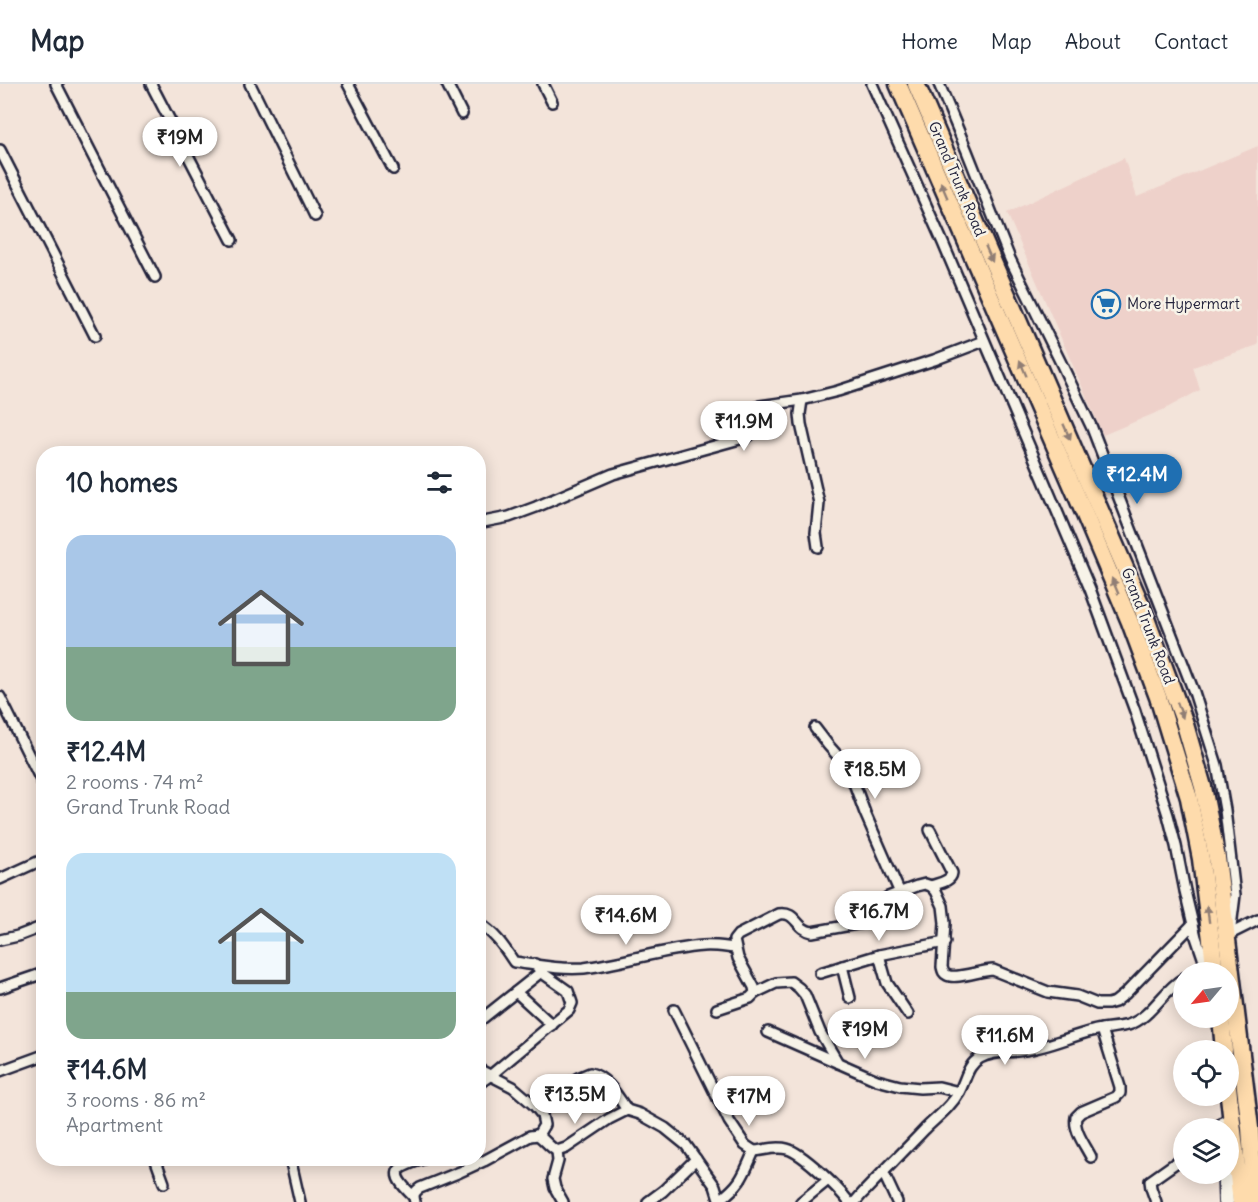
<!DOCTYPE html>
<html lang="en">
<head>
<meta charset="utf-8">
<style>
  :root { --surface:#fff; --page:#f2f2f3; --text:#1f2937; --muted:#747a83; --line:#e0e1e3; --accent:#1f6fb2 }
  body { margin:0; font-family:Delius,sans-serif; background:var(--page); color:var(--text); height:100vh; display:flex; flex-direction:column; font-size:22px; white-space:nowrap }
  * { box-sizing:border-box; margin:0 }
  p { font-size:20px; color:var(--muted) }
  .icon { flex:none; width:33px; height:33px; fill:none; stroke:currentColor; stroke-width:2; stroke-linecap:round; stroke-linejoin:round }
  .map { position:relative; flex:1; overflow:hidden }
  .drawer { position:absolute; left:36px; top:362px; width:450px; height:720px; display:flex; flex-direction:column; background:var(--surface); border-radius:24px; box-shadow:0 3px 15px #0003 }
  .drawer>* { flex:none }
  .needle { width:39px; rotate:241deg }
  .tools { position:absolute; left:1173px; top:878px; display:grid; gap:12px }
  .tools a { display:grid; place-items:center; width:66px; height:66px; border-radius:50%; background:var(--surface); box-shadow:0 3px 15px #0003; font-size:30px }
  .price { position:absolute; translate:-50% -51px; padding:0 14px; border-radius:21px; background:#fff; color:#222; font-size:20px; line-height:39px; filter:drop-shadow(0 2px 3px #0008) }
  .price::after { content:''; position:absolute; left:50%; top:36px; width:18px; height:14px; margin-left:-9px; background:inherit; clip-path:polygon(0 0,100% 0,50% 100%) }
  .price.current { background:var(--accent); color:#fff }
  ul { padding:0; list-style:none }
  li { display:grid; align-content:center; gap:12px; height:318px; padding:0 30px }
  li span { display:grid; place-items:center; height:186px; border-radius:18px; color:#555 }
  li>.icon { margin-inline-start:auto }
  span .icon { width:108px; height:108px; fill:#fffc; stroke-width:1 }
  li b { font-size:26px }
  h2 { display:flex; justify-content:space-between; align-items:center; height:72px; padding:0 30px; font-size:26px }
  header { display:flex; align-items:center; gap:36px; box-sizing:border-box; height:84px; padding:0 30px; background:var(--surface); border-bottom:2px solid var(--line) }
  header strong { font-size:28px }
  nav { display:flex; gap:33px; margin-inline-start:auto; font-size:21px }
  .map>svg:first-child { display:block }
</style>
</head>
<body>
<header>
<strong>Map</strong>
<nav><a>Home</a><a>Map</a><a>About</a><a>Contact</a></nav>
</header>
<div class="map">
<svg width="1258" height="1118" viewBox="0 0 1258 1118">
  <rect width="100%" height="100%" fill="#f3e4da"/>
  <filter id="ink" filterUnits="userSpaceOnUse"><feTurbulence type="fractalNoise" baseFrequency=".0167" numOctaves="2"/><feDisplacementMap in="SourceGraphic" scale="12" xChannelSelector="R" yChannelSelector="G"/><feConvolveMatrix kernelMatrix="1 2 1 2 8 2 1 2 1" color-interpolation-filters="sRGB"/></filter>
  <g filter="url(#ink)">
    <polygon fill="#eed1ca" points="1258,62 1258,261 1193,283 1200,306 1165,325 1103,351 1007,129 1124,74 1137,113"/>
    <g fill="none" stroke-linecap="round" stroke-linejoin="round">
      <g stroke="#22223b" stroke-width="14">
        <g id="street">
          <polyline points="56,0 155,193"/>
          <polyline points="151,0 232,156"/>
          <polyline points="250,0 315,132"/>
          <polyline points="348,0 393,85"/>
          <polyline points="447,0 462,30"/>
          <polyline points="543,0 552,18"/>
          <polyline points="872,0 943,159 1090,505 1135,627 1168,731 1176,762 1185,807 1196,853 1208,888"/>
          <polyline points="939,0 967,67 1010,175 1061,279 1092,344 1194,608 1217,681 1225,726 1235,811 1231,843"/>
          <polyline points="0,66 95,252"/>
          <polyline points="802,316 800,330 801,340 819,419 816,449 818,463"/>
          <path d="M478,439l31,-6 27,-10 77,-33 134,-37c14,-8 -2,-22 13,-31l42,-6 36,-9 96,-31 50,-19"/>
          <polyline points="0,613 44,702"/>
          <polyline points="815,644 828,661 844,679 851,691 865,729 900,809"/>
          <path d="M930,746l22,43c-1,9 -14,10 -21,13"/>
          <polyline points="0,795 44,775"/>
          <path d="M478,839c17,10 26,24 36,39 23,3 47,8 70,6 40,-5 78,-19 119,-22 11,-1 22,1 32,2"/>
          <polyline points="1230,850 1258,836"/>
          <polyline points="0,856 18,852 44,842"/>
          <polyline points="879,871 887,899 908,930"/>
          <polyline points="842,882 850,914"/>
          <polyline points="820,889 879,871 945,858"/>
          <polyline points="0,904 44,889"/>
          <polyline points="516,908 552,941"/>
          <polyline points="755,909 776,899 791,898 799,904 805,911 820,948 838,979"/>
          <path d="M717,925l33,-11 5,-5 -1,-6 -16,-29 -4,-18 4,-5 41,-21c18,-3 16,15 33,18l50,-9 10,-6 5,-11 11,-9 29,-11 8,-2 6,2 5,5 7,15 2,17 -3,44c1,4 1,6 5,8 8,5 35,-5 46,-5l55,22 29,4 20,8h11l7,-2 10,-8 68,-70"/>
          <path d="M674,926l55,111 16,24 9,6c11,-1 22,-5 33,-2 16,4 51,39 62,53"/>
          <polyline points="478,938 541,888"/>
          <polyline points="768,948 877,996 900,1002 920,1004 939,1003 959,1008"/>
          <polyline points="478,985 513,1003 534,1021 542,1031 544,1041 538,1051"/>
          <polyline points="0,987 44,971"/>
          <polyline points="478,1000 491,991 569,926 572,919 568,907 541,888 535,880"/>
          <path d="M534,1021l44,-27 12,-5c17,4 28,24 37,37"/>
          <polyline points="1217,1044 1224,1037"/>
          <polyline points="557,1067 558,1077 553,1095 555,1104 563,1118"/>
          <path d="M1091,1073c-6,-12 -18,-27 -15,-40l5,-5 35,-15 4,-4v-6l-18,-58"/>
          <polyline points="155,1074 164,1099"/>
          <polyline points="290,1074 300,1118"/>
          <polyline points="883,1088 897,1118"/>
          <path d="M413,1112c-28,-27 -15,-28 13,-38"/>
          <path d="M720,1116c22,-17 23,-24 34,-49"/>
          <path d="M415,1118c-2,-7 -1,-10 5,-14l40,-16 24,-11 46,-25 8,-1c7,5 11,12 19,16l9,-3 43,-29 18,-9 13,4 25,14 21,17 29,41 5,16"/>
          <polyline points="648,1118 663,1107 696,1075"/>
          <polyline points="801,1118 828,1096"/>
          <path d="M855,1118l6,-7c21,-22 43,-44 64,-66 12,-12 26,-22 34,-37 7,-12 8,-27 21,-34 14,-8 31,-5 45,-8 23,-3 44,-13 67,-19 11,-3 24,-3 36,-6 23,-7 35,-35 56,-47"/>
          <polyline points="1156,1118 1151,1104 1150,1097 1184,1073"/>
        </g>
      </g>
      <g stroke="#22223b" stroke-width="18">
        <polyline id="secondary" points="1225,1089 1226,1118"/>
      </g>
      <g stroke="#22223b" stroke-width="21">
        <g id="highway">
          <polyline points="898,0 1085,431 1130,538 1158,613 1189,714 1201,775 1215,888"/>
          <polyline points="916,0 1141,521 1184,637 1203,703 1217,774 1250,1044 1255,1118"/>
          <polyline points="1221,933 1224,966"/>
          <polyline points="1228,1003 1241,1118"/>
        </g>
      </g>
      <use href="#street" stroke="#f7f3e8" stroke-width="9"/>
      <use href="#secondary" stroke="#f7f3e8" stroke-width="14"/>
      <use href="#highway" stroke="#fedbac" stroke-width="16"/>
    </g>
    <defs><path id="oneway-solid" d="M-6-.8H1V-3.2L6.5 0L1 3.2V.8H-6Z" transform="scale(1.5)"/></defs>
    <g fill="#907e74">
      <use href="#oneway-solid" transform="translate(944 106) rotate(-113)"/>
      <use href="#oneway-solid" transform="translate(989 170) rotate(66)"/>
      <use href="#oneway-solid" transform="translate(1023 284) rotate(-113)"/>
      <use href="#oneway-solid" transform="translate(1067 348) rotate(66)"/>
      <use href="#oneway-solid" transform="translate(1115 502) rotate(-113)"/>
      <use href="#oneway-solid" transform="translate(1180 626) rotate(70)"/>
      <use href="#oneway-solid" transform="translate(1208 830) rotate(-98)"/>
    </g>
  </g>
  <defs>
    <g id="supermarket-ring" transform="scale(1.5)"><circle r="9.5" fill="#f7f3e8" stroke="#1f6fb2" stroke-width="1.5"/><path d="M-6-5.5h2.5l.6 2H6L4.5 2H-2.5L-4.4-4H-6ZM-1.5 3.2a1.3 1.3 0 1 0 .1 0ZM3 3.2a1.3 1.3 0 1 0 .1 0Z" fill="#1f6fb2"/></g>
  </defs>
  <g fill-rule="evenodd">
    <use href="#supermarket-ring" x="1106" y="220"/>
  </g>
  <g text-anchor="middle" stroke-width="5" stroke-linejoin="round" paint-order="stroke">
    <g font-size="15" fill="#22223b" stroke="#f7f3e8">
      <text transform="translate(957 95) rotate(67)" y="5">Grand Trunk Road</text>
      <text transform="translate(1148 542) rotate(69)" y="5">Grand Trunk Road</text>
    </g>
    <g font-size="15" fill="#22223b" stroke="#f7f3e8" text-anchor="start">
      <text x="1127" y="225">More Hypermart</text>
    </g>
  </g>
</svg>
<div class="tools">
<a><svg class="needle" viewBox="-14 -14 28 28"><path d="M0-13l5 13h-10z" fill="#e53935"/><path d="M0 13l5-13h-10z" fill="#747a83"/></svg></a>
<a><svg class="icon" aria-label="locate" viewBox="0 0 24 24"><circle cx="12" cy="12" r="6"/><path d="M12 2v4M12 18v4M2 12h4M18 12h4"/></svg></a>
<a><svg class="icon" aria-label="layers" viewBox="0 0 24 24"><path d="M12 4l9 5-9 5-9-5zM3 14l9 5 9-5"/></svg></a>
</div>
<b class="price" style="left:180px;top:84px">₹19M</b>
<b class="price" style="left:744px;top:368px">₹11.9M</b>
<b class="price current" style="left:1137px;top:421px">₹12.4M</b>
<b class="price" style="left:875px;top:716px">₹18.5M</b>
<b class="price" style="left:879px;top:858px">₹16.7M</b>
<b class="price" style="left:626px;top:862px">₹14.6M</b>
<b class="price" style="left:865px;top:976px">₹19M</b>
<b class="price" style="left:1005px;top:982px">₹11.6M</b>
<b class="price" style="left:575px;top:1041px">₹13.5M</b>
<b class="price" style="left:749px;top:1043px">₹17M</b>
<section class="drawer">
<h2>10 homes<svg class="icon" aria-label="filters" viewBox="0 0 24 24"><path d="M4 7h16M4 17h16"/><circle cx="9" cy="7" r="2"/><circle cx="15" cy="17" r="2"/></svg></h2>
<ul>
<li><span style="background:linear-gradient(#a9c7e8 60%,#7fa58c 0)"><svg class="icon" aria-label="home" viewBox="0 0 24 24"><path d="M3 11l9-7 9 7M6 9v11h12V9"/></svg></span><div><b>₹12.4M</b><p>2 rooms · 74 m²</p><p>Grand Trunk Road</p></div></li>
<li><span style="background:linear-gradient(#bfe0f5 75%,#7fa58c 0)"><svg class="icon" aria-label="home" viewBox="0 0 24 24"><path d="M3 11l9-7 9 7M6 9v11h12V9"/></svg></span><div><b>₹14.6M</b><p>3 rooms · 86 m²</p><p>Apartment</p></div></li>
</ul>
</section>
</div>
</body>
</html>
